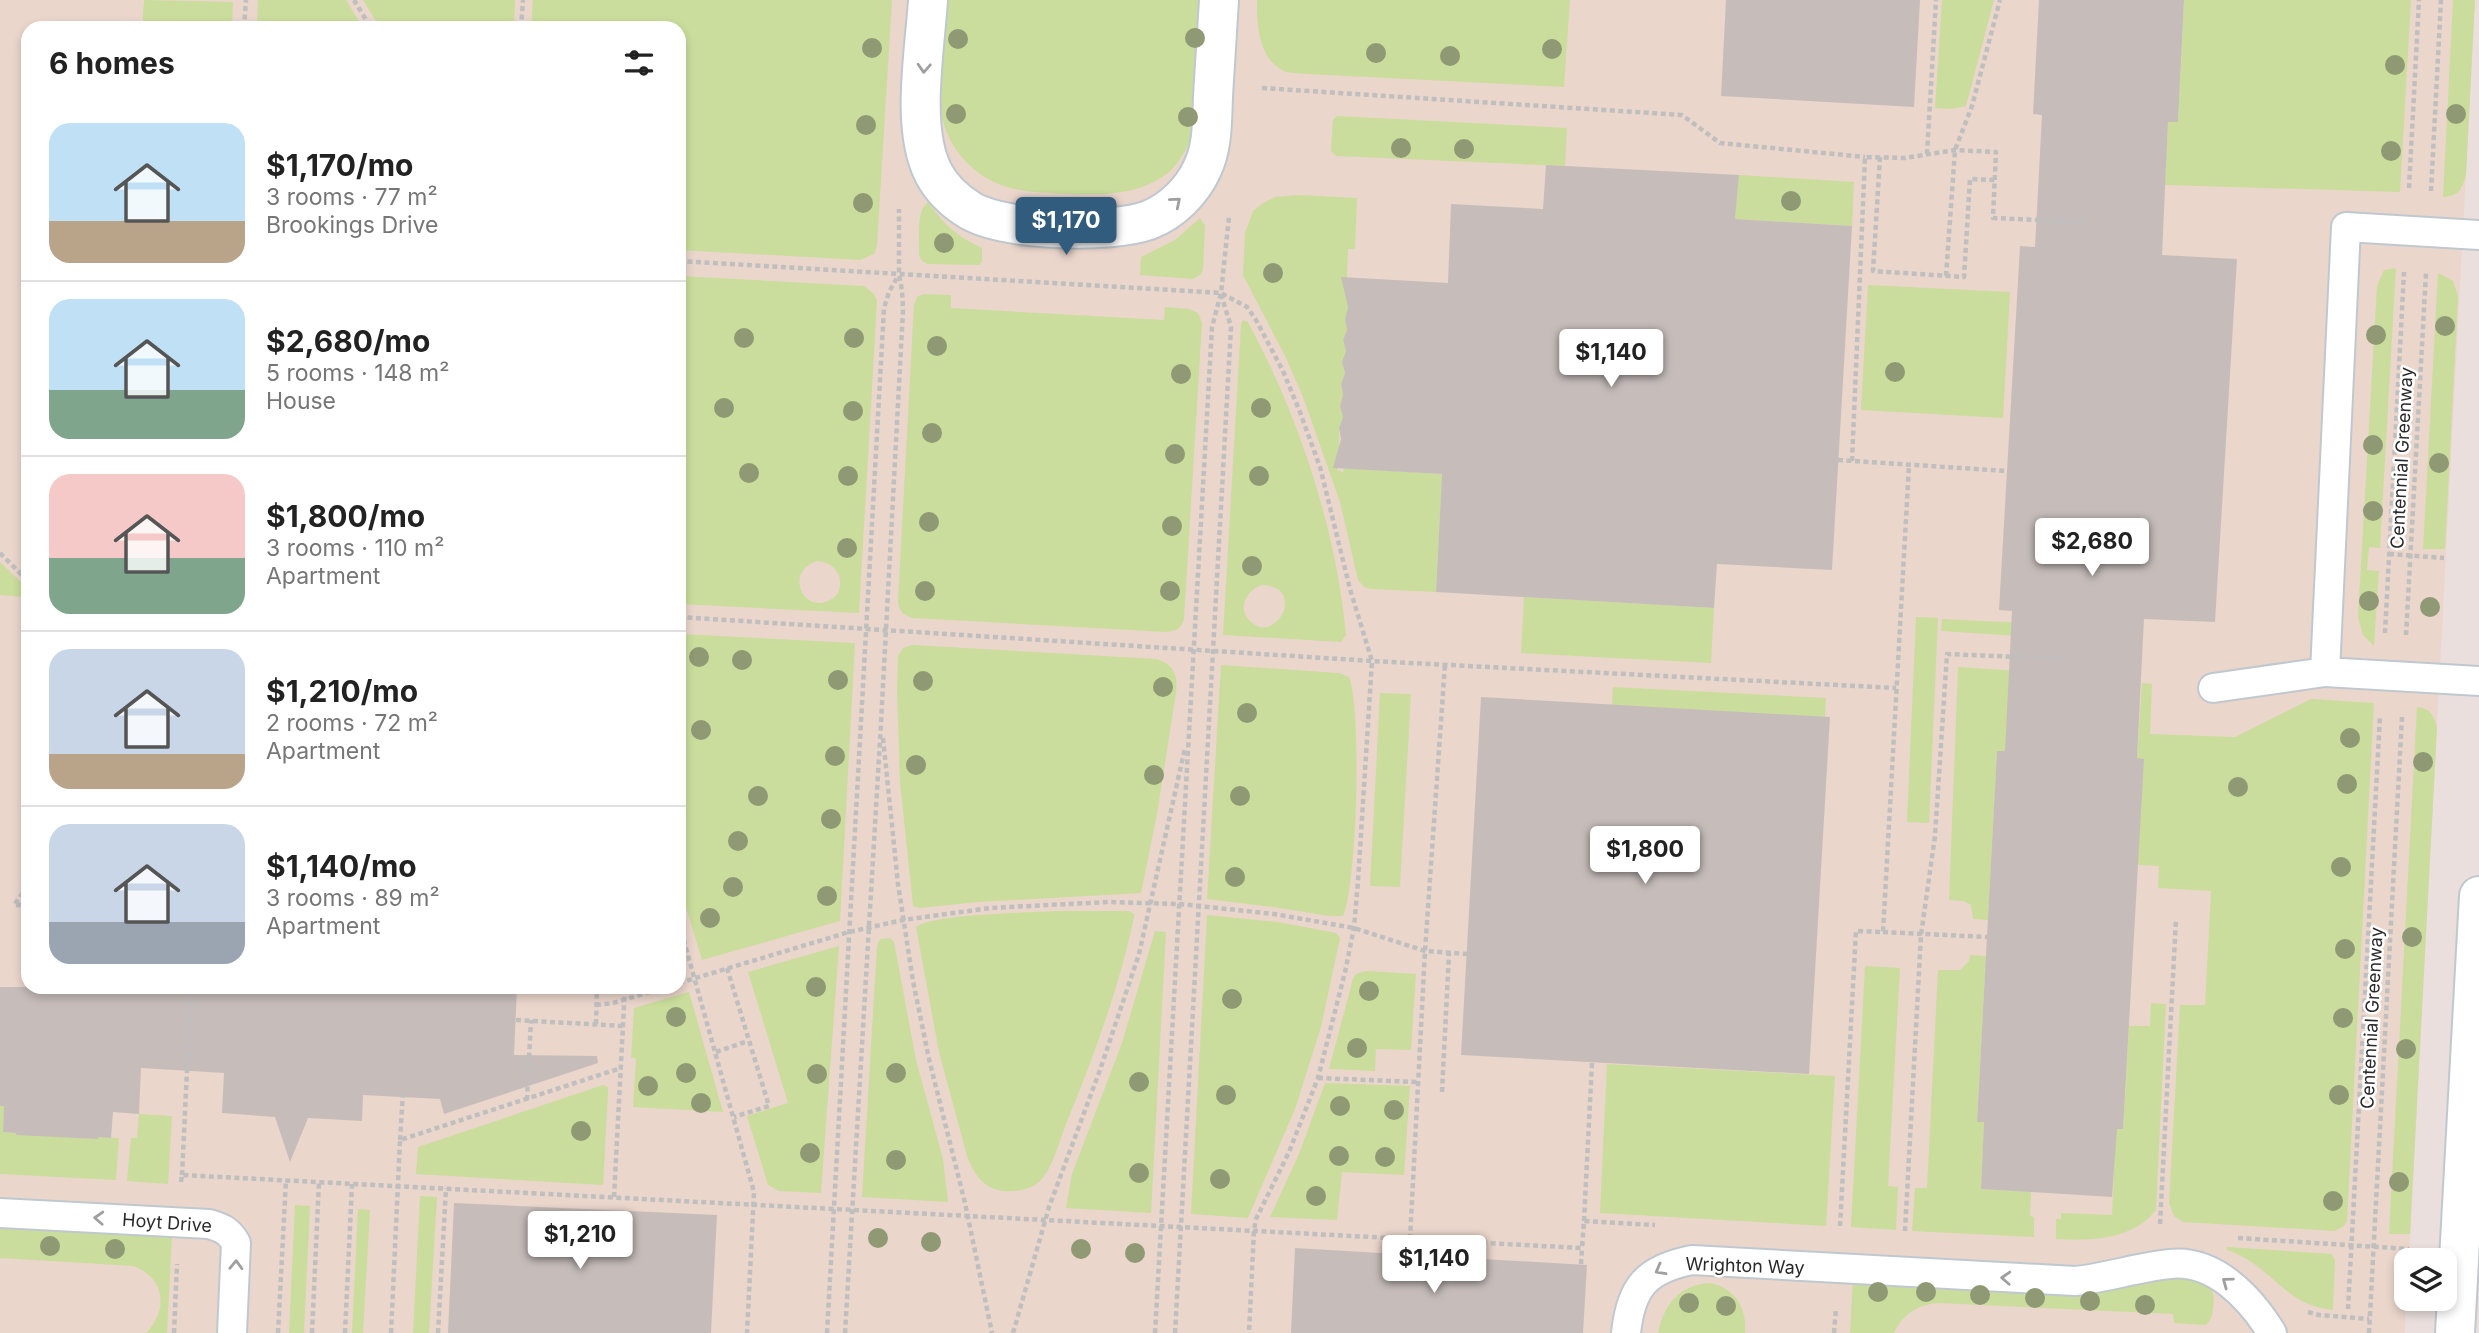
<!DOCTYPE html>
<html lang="en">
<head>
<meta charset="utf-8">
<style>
  :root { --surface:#fff; --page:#f2f2f2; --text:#222; --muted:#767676; --line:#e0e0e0; --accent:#325c7d }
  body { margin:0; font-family:Inter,sans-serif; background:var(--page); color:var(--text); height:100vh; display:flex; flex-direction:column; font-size:26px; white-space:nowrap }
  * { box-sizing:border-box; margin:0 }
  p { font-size:23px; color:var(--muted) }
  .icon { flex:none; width:38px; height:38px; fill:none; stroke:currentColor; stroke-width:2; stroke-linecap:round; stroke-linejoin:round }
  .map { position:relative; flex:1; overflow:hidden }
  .side { position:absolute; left:21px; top:21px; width:665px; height:973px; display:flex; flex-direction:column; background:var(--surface); border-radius:21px; box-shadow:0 4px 10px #0003 }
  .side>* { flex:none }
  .fabs { position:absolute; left:2394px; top:1248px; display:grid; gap:14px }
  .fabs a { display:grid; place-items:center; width:63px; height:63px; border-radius:14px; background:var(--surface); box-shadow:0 4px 10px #0003; font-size:35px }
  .price { position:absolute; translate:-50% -60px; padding:0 16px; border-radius:7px; background:#fff; color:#222; font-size:23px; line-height:46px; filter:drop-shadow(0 2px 4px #0008) }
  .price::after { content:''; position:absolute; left:50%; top:42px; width:21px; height:16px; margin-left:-10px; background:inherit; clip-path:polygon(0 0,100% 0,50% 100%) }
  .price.on { background:var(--accent); color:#fff }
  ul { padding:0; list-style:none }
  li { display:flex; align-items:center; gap:21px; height:175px; padding:0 28px }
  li+li { border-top:2px solid var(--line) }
  li span { display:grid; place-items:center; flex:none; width:196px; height:140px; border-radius:21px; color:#555 }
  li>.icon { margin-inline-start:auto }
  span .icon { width:84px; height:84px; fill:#fffc; stroke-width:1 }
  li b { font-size:30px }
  h2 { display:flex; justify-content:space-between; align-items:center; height:84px; padding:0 28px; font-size:30px }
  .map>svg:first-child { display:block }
</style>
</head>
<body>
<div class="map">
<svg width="2479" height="1333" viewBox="0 0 2479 1333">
  <rect width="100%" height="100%" fill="#eadfdc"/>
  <path fill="#ebd6cc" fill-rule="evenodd" d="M0,0h2475l-66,1260h-3l-1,73h-2405zM28,28h651v959h-651z"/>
  <g fill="#cadd9c" fill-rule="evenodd">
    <polygon points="144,0 233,2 232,28 142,28"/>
    <polygon points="258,0 346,0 363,28 257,28"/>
    <polygon points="363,0 515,0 514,28 380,28"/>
    <polygon points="533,0 892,0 877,246 874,254 860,260 679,250 679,28 531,28"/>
    <path d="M946,0h258l-10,133c-7,14 -14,30 -26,40 -29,22 -63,22 -97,21 -21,-1 -44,-1 -64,-7 -37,-11 -63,-44 -67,-81z"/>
    <path d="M1257,0h313l-6,87 -257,-13c-7,-1 -16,0 -23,-3 -26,-12 -27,-47 -27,-71z"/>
    <polygon points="1942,0 1994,0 1966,106 1951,109 1935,108"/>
    <polygon points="2184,0 2411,0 2400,192 2165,185 2168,122 2178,122"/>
    <path d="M2453,0h22l-9,175c-4,14 -7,21 -23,22z"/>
    <polygon points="1337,116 1567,128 1565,166 1336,156 1331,151 1333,120"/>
    <polygon points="1739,175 1854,182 1852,226 1735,219"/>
    <polygon points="1298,195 1357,198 1355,249 1348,249 1347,275 1349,286 1348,307 1345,319 1347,330 1343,340 1346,351 1342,362 1345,373 1341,384 1343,395 1340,406 1343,417 1339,428 1339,461 1337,470 1343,472 1344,468 1442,474 1436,592 1370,589 1364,587 1358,580 1340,502 1303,397 1286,358 1243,275 1245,233 1253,211 1260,205 1275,197"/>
    <path d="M928,202c16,23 29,34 54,46v14l-3,3 -52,-1 -6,-4 -2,-5c1,-15 -4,-43 9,-53z"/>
    <polygon points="1200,218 1205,226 1203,270 1200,275 1193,279 1140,275 1141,257 1175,240"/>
    <polygon points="2396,268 2380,548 2369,547 2367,570 2379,571 2374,646 2363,635 2358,617 2377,286 2384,270"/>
    <polygon points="2438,273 2453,281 2458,296 2445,549 2423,549"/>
    <path d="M679,276l185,10 10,8 3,7 -18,312 -180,-9zM817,561c14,1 25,11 23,25 -1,7 -4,11 -10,14 -27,15 -46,-29 -13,-39z"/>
    <polygon points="1868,285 2010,292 2003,418 1861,410"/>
    <path d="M925,294l26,1v13l213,12 1,-13 24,2 9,4 4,10 -18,296c-3,10 -8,12 -18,13l-254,-14c-10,-4 -13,-7 -14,-17l16,-297 4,-8z"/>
    <path d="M1243,320l5,2c51,95 88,206 98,313l-5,7 -118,-7 18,-311zM1262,585c47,2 12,63 -13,35 -12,-13 -2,-30 13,-35z"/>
    <polygon points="0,562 28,589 28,617 23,617 24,597 0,595"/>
    <polygon points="1524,597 1714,608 1711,663 1521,653"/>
    <polygon points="1916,617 1938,618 1929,823 1907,822"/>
    <polygon points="1942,619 2068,625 2067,639 1941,631"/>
    <polygon points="679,634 855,643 840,921 702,960 679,884"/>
    <path d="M912,645l244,14c18,5 22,16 20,34l-19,121 -16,79 -163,9 -58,6 -7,-2 -13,-124 -3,-91 1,-35 5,-8z"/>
    <path d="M1221,665l118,8 10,4c13,32 8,208 -6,239h-14l-56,-9 -66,-8z"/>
    <polygon points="1958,667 2065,674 2005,751 1997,751 1988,920 1973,919 1971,905 1963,901 1949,900"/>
    <polygon points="2142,683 2152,684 2150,734 2235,737 2311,699 2374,703 2347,1221 2344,1226 2335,1231 2183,1222 2174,1216 2169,1203 2180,1005 2205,1005 2211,891 2158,888 2159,866 2138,865 2137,758"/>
    <polygon points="1613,687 1826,698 1825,717 1612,705"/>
    <polygon points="1380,693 1411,694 1400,887 1370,886"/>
    <path d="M2417,707c13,1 17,8 20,21l-27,506h-21z"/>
    <path d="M1054,911h75l5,3v3c-15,72 -42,144 -70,212 -6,17 -12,40 -25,53 -9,8 -24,10 -36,9 -19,-2 -30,-18 -36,-35l-28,-104 -23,-125c17,-13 112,-14 138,-16z"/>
    <polygon points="1207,915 1278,922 1336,933 1340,938 1321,1027 1295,1109 1248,1218 1191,1214"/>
    <polygon points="1155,931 1166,932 1151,1213 1066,1208 1072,1174 1122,1043"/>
    <polygon points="890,938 894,942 916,1060 943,1159 948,1202 862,1197 877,946 880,939"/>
    <polygon points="839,946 821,1193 779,1191 768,1185 747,1116 788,1103 748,972"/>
    <polygon points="1970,955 1986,956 1977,1119 1977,1122 1984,1122 1981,1189 2031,1192 2030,1216 2034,1217 2034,1237 1912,1231 1915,1188 1927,1188 1938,970 1960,970 1969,961"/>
    <polygon points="1865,966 1900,968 1888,1186 1898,1187 1896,1230 1851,1227"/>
    <polygon points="1366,971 1416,974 1411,1050 1376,1049 1375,1071 1329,1069 1353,979 1356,974"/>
    <polygon points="689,992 723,1112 633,1107 636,1058 631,1058 634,1008"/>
    <path d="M2151,1003l15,1 -10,206c-23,30 -65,31 -100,29v-20h5v-6l51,2 4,-86h7l6,-103h21z"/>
    <polygon points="1607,1064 1835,1076 1826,1226 1600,1213"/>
    <polygon points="1325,1083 1410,1086 1404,1175 1342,1172 1337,1220 1270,1217 1299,1154"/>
    <polygon points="603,1085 608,1087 608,1092 603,1185 416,1174 418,1147"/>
    <polygon points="0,1106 4,1106 3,1132 98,1139 99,1137 119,1138 116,1180 0,1174"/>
    <polygon points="139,1114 172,1116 168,1184 127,1181 131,1138 137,1138"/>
    <polygon points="420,1196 437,1197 429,1333 413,1333"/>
    <polygon points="295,1205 310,1206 304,1333 289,1333"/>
    <polygon points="358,1209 370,1210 363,1333 352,1333"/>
    <path d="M0,1226l172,10 -5,97h-21c23,-23 19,-56 -13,-67l-133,-8z"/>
    <path d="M2227,1247l105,7 3,7 -2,49c-49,-4 -61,-45 -106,-60z"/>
    <path d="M2182,1275c22,7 35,7 31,34 -1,8 -2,11 -7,16l-32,-2 -1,-9 -235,-11c-21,2 -35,11 -44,30h-44l3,-53 232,12c33,-3 65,-12 97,-17z"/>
    <path d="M1710,1283c25,5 37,25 35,50h-87c6,-29 21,-48 52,-50z"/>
  </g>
  <g fill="#c6bdba">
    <polygon points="1726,0 1920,0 1914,107 1721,96"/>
    <polygon points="2039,0 2184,0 2178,122 2168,122 2162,255 2237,259 2215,622 2144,619 2137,758 2144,759 2123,1129 2117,1129 2112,1197 1981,1189 1984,1122 1977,1122 1997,751 2005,751 2012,611 1999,610 2020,246 2035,247 2042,115 2033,114"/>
    <polygon points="1546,165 1739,175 1735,219 1852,226 1832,570 1717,564 1714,608 1436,592 1442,474 1333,468 1341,439 1339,428 1343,417 1340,406 1343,395 1341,384 1345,373 1342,362 1346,351 1343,340 1347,330 1345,319 1348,307 1341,277 1448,283 1451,204 1543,209"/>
    <polygon points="1481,697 1830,717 1809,1074 1461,1055"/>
    <polygon points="0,987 517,987 514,1055 597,1056 598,1063 444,1114 440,1099 363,1095 362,1121 308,1118 290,1162 275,1117 222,1113 224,1073 141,1068 139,1114 113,1112 111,1138 99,1137 98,1139 16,1135 16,1133 3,1132 4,1106 0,1106"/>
    <polygon points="454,1203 717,1215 711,1333 448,1333"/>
    <polygon points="1295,1248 1587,1265 1583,1333 1291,1333"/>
  </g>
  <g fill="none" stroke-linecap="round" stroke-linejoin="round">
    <g stroke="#c0c8cf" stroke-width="32">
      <g id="service">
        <polyline points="2479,235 2346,227 2325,672 2479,681"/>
        <polyline points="2213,688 2325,672"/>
        <path d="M0,1213l209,11c14,4 20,7 27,19l-4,90"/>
        <path d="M1626,1333c5,-47 21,-64 66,-73l383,21c32,-3 63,-14 95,-17 45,-5 81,35 102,69"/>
      </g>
    </g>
    <g stroke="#c0c8cf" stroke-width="42">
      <path id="minor" d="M928,0c-3,50 -18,129 6,174 8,15 22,28 37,37 36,20 140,23 178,9 23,-9 43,-29 53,-51 11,-22 10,-49 11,-73 2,-32 4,-64 6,-96"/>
    </g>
    <g stroke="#c0c8cf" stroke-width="42">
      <polyline id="secondary" points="2455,1333 2479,896"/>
    </g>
    <g stroke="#bfbfbf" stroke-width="4.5" stroke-dasharray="5 3.5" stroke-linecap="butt">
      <polyline points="354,0 371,28"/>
      <polyline points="244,28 246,0"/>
      <polyline points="521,28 523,0"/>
      <polyline points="1262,88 1682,115 1720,143 1865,157"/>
      <polyline points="1927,154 1936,0"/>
      <polyline points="1880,157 1873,271 1964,277 1970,179 1995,180"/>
      <polyline points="2409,188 2419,0"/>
      <polyline points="2431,191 2441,0"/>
      <polyline points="679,261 1221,293 1247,307 1256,320 1283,371 1300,412 1320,467 1350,589 1372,661 1358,881 1354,928 1345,972 1318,1078 1289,1152 1256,1219 1254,1230 1249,1333"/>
      <polyline points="1946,276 1955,150 1972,106 2000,0"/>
      <polyline points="1838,460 2007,471"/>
      <polyline points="1852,461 1865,157 1905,158 1955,150 1996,152 1993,218 2083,222"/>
      <polyline points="0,553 28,581"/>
      <polyline points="2389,554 2444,558"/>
      <polyline points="679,617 1372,661 1896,688"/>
      <polyline points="2385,633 2404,272"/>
      <polyline points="2406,635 2426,273"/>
      <polyline points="883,738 898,884 913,981 929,1059 965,1203 992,1333"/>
      <polyline points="28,886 14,905 28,905"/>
      <polyline points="679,923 754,1192 747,1333"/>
      <polyline points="1883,932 1987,937"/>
      <polyline points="727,968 769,1106 734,1117"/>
      <polyline points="679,983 849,932 903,920 990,908 1108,902 1180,904 1274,914 1354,928 1425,951 1468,954"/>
      <polyline points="596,1005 613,1003 667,987"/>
      <polyline points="516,1020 623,1026"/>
      <polyline points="596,1024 597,987"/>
      <polyline points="716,1052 748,1041"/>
      <polyline points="1318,1078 1417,1082"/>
      <polyline points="1442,1092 1449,953"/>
      <polyline points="527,1100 531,1020"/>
      <polyline points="400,1140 403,1093"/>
      <polyline points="182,1175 191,987"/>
      <polyline points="181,1182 182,1175 1582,1248 1584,1221 1655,1225"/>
      <polyline points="614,1197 625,987"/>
      <polyline points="1584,1221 1592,1063"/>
      <polyline points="2160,1224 2176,919"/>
      <polyline points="1840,1226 1856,931 1883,932 1909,465"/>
      <polyline points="1905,1231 1921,935 1935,836 1947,654 2066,659"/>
      <polyline points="2238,1238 2409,1249"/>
      <polyline points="1410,1239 1425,951 1445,664"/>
      <polyline points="1581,1264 1582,1248"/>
      <polyline points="2348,1309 2380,716"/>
      <polyline points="2308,1312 2319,1315 2369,1319"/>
      <polyline points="174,1333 177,1264"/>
      <polyline points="278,1333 286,1180"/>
      <polyline points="312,1333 319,1182"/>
      <polyline points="345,1333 352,1184"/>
      <polyline points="391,1333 400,1140 621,1068"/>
      <polyline points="438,1333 446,1188"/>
      <polyline points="827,1333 884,308 889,292 898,276"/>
      <polyline points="845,1333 881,723 903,310 902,290 899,275 899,209"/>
      <polyline points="1013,1333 1049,1207 1100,1070 1139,954 1185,748"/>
      <polyline points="1155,1333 1212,327 1221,293 1229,217"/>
      <polyline points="1175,1333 1231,327 1221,294"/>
      <polyline points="1834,1333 1836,1308"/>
      <polyline points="2369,1333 2402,717"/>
    </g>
    <use href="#service" stroke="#fff" stroke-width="28"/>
    <use href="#minor" stroke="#fff" stroke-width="38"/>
    <use href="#secondary" stroke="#fff" stroke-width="38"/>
  </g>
  <g fill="#8f9974">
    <circle cx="1195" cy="38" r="10"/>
    <circle cx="958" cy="39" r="10"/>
    <circle cx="872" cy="48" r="10"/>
    <circle cx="1552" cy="49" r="10"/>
    <circle cx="1376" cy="53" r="10"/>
    <circle cx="1450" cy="56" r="10"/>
    <circle cx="2395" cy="65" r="10"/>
    <circle cx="956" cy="114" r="10"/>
    <circle cx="2456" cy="114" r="10"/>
    <circle cx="1188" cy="117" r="10"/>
    <circle cx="866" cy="125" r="10"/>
    <circle cx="1401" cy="148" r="10"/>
    <circle cx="1464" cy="149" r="10"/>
    <circle cx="2391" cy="151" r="10"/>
    <circle cx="1791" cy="201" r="10"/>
    <circle cx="863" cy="203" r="10"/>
    <circle cx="944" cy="243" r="10"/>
    <circle cx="1273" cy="273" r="10"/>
    <circle cx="2445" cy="326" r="10"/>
    <circle cx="2376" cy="335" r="10"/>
    <circle cx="744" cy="338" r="10"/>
    <circle cx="854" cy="338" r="10"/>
    <circle cx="937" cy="346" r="10"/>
    <circle cx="1895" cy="372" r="10"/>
    <circle cx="1181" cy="374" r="10"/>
    <circle cx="724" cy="408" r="10"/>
    <circle cx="1261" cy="408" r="10"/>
    <circle cx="853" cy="411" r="10"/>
    <circle cx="932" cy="433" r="10"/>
    <circle cx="2373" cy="445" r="10"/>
    <circle cx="1175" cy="454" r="10"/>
    <circle cx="2439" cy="463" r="10"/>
    <circle cx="749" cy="473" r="10"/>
    <circle cx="848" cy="476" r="10"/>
    <circle cx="1259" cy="476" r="10"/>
    <circle cx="2373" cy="511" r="10"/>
    <circle cx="929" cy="522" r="10"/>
    <circle cx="1172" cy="526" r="10"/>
    <circle cx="847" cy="548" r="10"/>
    <circle cx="1252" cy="566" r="10"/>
    <circle cx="925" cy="591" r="10"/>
    <circle cx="1170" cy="591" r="10"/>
    <circle cx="2369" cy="601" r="10"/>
    <circle cx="2430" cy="607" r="10"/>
    <circle cx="699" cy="657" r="10"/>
    <circle cx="742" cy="660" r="10"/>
    <circle cx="838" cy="680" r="10"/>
    <circle cx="923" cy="681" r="10"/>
    <circle cx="1163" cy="687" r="10"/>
    <circle cx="1247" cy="713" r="10"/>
    <circle cx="701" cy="730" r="10"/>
    <circle cx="2350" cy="738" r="10"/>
    <circle cx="835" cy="756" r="10"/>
    <circle cx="2423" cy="762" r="10"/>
    <circle cx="916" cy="765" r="10"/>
    <circle cx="1154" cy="775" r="10"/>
    <circle cx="2347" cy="784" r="10"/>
    <circle cx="2238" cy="787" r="10"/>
    <circle cx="758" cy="796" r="10"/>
    <circle cx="1240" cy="796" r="10"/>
    <circle cx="831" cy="819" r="10"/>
    <circle cx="738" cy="841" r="10"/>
    <circle cx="2341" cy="867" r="10"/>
    <circle cx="1235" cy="877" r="10"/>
    <circle cx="733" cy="887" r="10"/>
    <circle cx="827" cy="896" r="10"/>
    <circle cx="710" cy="918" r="10"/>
    <circle cx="2412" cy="937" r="10"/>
    <circle cx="2345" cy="949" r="10"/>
    <circle cx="816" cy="987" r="10"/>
    <circle cx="1369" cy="991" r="10"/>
    <circle cx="1232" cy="999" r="10"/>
    <circle cx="676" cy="1017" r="10"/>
    <circle cx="2343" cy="1018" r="10"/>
    <circle cx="1357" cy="1048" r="10"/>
    <circle cx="2406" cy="1049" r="10"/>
    <circle cx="686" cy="1073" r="10"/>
    <circle cx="896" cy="1073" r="10"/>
    <circle cx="817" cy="1074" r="10"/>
    <circle cx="1139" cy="1082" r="10"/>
    <circle cx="648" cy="1086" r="10"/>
    <circle cx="1226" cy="1095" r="10"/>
    <circle cx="2339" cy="1095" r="10"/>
    <circle cx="701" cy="1103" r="10"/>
    <circle cx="1340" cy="1106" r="10"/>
    <circle cx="1394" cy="1110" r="10"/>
    <circle cx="581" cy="1131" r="10"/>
    <circle cx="810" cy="1153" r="10"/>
    <circle cx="1339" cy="1156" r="10"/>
    <circle cx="1385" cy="1157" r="10"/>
    <circle cx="896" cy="1160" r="10"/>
    <circle cx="1139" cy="1173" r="10"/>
    <circle cx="1220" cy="1179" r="10"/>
    <circle cx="2399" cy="1182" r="10"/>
    <circle cx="1316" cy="1196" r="10"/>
    <circle cx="2333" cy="1201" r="10"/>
    <circle cx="878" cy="1238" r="10"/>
    <circle cx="931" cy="1242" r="10"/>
    <circle cx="50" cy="1246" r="10"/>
    <circle cx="115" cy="1249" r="10"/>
    <circle cx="1081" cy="1249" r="10"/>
    <circle cx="1135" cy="1253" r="10"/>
    <circle cx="1878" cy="1292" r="10"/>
    <circle cx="1926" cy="1292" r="10"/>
    <circle cx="1980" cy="1295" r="10"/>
    <circle cx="2035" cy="1298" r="10"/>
    <circle cx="2090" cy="1301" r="10"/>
    <circle cx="1689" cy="1303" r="10"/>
    <circle cx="2145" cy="1305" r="10"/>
    <circle cx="1726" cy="1306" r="10"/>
  </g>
  <defs><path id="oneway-chevron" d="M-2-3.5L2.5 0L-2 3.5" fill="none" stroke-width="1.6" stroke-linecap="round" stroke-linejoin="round" transform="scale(1.75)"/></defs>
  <g stroke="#9f9f9f">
    <use href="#oneway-chevron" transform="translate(924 68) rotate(93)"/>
    <use href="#oneway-chevron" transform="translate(1176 202) rotate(-40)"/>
    <use href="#oneway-chevron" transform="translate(99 1218) rotate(-177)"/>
    <use href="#oneway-chevron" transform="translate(236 1265) rotate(-88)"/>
    <use href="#oneway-chevron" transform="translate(1660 1270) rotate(151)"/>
    <use href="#oneway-chevron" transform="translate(2006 1278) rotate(-177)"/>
    <use href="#oneway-chevron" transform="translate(2227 1282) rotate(-144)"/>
  </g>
  <g text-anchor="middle" stroke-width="5" stroke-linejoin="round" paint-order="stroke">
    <g font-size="18" fill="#292929" stroke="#fff">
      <text transform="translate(2402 458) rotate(-87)" y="6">Centennial Greenway</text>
      <text transform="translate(2372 1018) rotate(-87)" y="6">Centennial Greenway</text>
      <text transform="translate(167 1223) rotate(4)" y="6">Hoyt Drive</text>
      <text transform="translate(1745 1266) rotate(2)" y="6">Wrighton Way</text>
    </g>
  </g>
</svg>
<div class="fabs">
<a><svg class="icon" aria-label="layers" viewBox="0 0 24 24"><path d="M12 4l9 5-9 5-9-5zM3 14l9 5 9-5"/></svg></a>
</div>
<b class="price on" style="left:1066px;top:257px">$1,170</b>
<b class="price" style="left:1611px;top:389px">$1,140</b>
<b class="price" style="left:2092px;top:578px">$2,680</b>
<b class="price" style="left:1645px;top:886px">$1,800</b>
<b class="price" style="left:580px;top:1271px">$1,210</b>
<b class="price" style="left:1434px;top:1295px">$1,140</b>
<section class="side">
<h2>6 homes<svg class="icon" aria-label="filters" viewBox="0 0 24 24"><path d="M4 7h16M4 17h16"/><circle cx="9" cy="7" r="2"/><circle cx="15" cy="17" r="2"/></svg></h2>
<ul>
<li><span style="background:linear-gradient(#bfe0f5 70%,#b9a48a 0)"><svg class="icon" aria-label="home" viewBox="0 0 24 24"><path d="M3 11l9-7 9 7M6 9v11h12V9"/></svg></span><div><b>$1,170/mo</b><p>3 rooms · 77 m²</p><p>Brookings Drive</p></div></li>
<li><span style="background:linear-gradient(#bfe0f5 65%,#7fa58c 0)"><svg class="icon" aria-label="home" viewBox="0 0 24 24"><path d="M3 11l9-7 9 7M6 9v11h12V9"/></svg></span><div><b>$2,680/mo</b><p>5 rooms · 148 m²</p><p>House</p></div></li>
<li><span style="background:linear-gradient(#f6c9c9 60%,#7fa58c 0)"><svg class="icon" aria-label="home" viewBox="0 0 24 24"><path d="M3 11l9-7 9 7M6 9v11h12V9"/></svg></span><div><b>$1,800/mo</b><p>3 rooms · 110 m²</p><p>Apartment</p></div></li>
<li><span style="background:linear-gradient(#c9d6e8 75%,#b9a48a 0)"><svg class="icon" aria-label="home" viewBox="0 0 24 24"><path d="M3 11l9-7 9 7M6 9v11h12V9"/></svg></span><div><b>$1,210/mo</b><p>2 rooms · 72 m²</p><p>Apartment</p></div></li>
<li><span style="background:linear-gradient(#c9d6e8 70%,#9aa5b1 0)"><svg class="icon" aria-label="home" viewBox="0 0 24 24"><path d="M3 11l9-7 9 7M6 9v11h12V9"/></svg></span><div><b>$1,140/mo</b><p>3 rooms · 89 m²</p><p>Apartment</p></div></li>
</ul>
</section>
</div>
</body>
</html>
